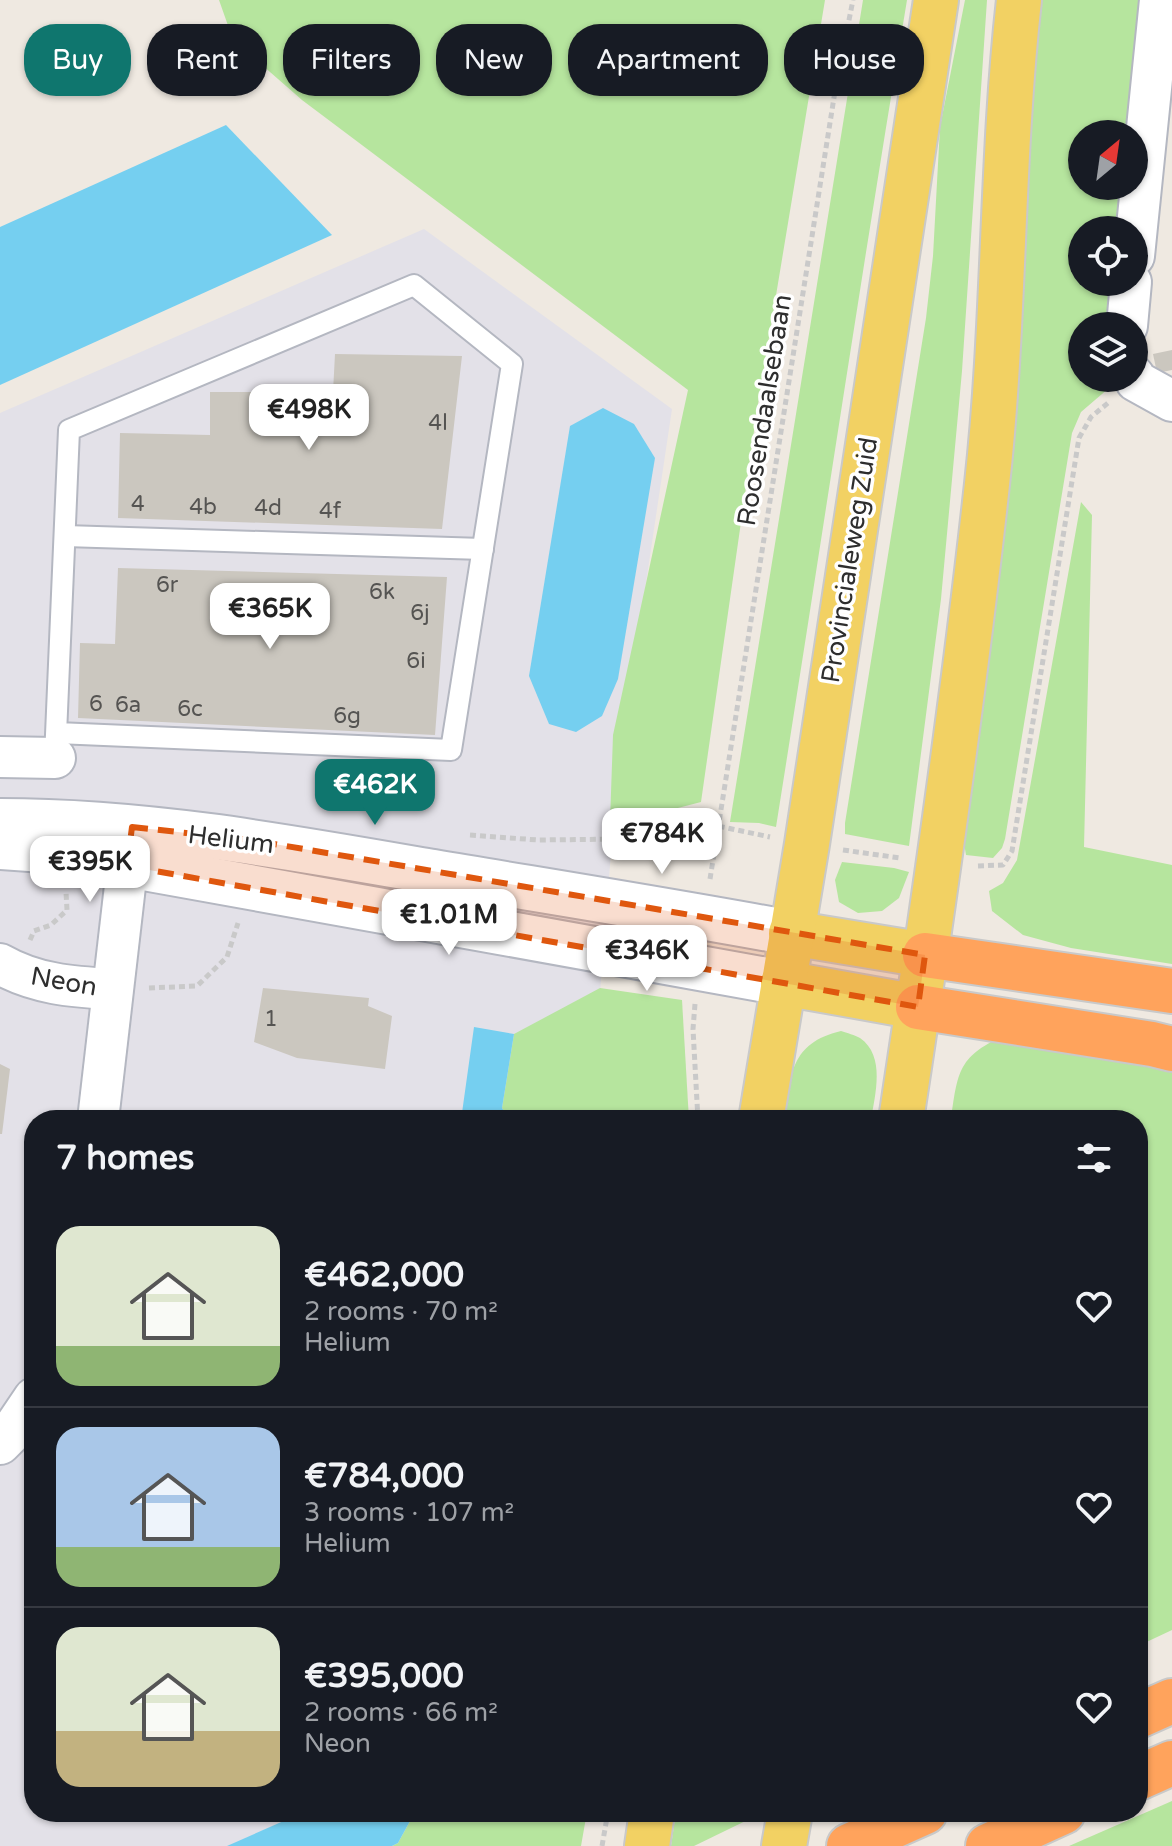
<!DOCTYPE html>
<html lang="en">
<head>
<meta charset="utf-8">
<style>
  :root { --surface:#171b24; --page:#242831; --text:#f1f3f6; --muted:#9ea1a6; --line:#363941; --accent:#0f766e }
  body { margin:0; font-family:"Varela Round",sans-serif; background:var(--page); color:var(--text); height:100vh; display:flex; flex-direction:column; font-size:30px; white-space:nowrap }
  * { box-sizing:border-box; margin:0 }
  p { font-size:26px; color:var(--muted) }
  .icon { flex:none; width:44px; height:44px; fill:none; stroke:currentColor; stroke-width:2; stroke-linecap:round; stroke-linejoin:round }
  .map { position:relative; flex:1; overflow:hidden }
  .side { position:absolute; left:24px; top:1110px; width:1124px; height:712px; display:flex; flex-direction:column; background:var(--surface); border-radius:32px; box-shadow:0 2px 6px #0004 }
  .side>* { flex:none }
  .top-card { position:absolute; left:24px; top:24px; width:1124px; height:72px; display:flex; gap:16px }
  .needle { width:52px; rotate:29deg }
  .tools { position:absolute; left:1068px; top:120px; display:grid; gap:16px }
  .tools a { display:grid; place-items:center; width:80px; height:80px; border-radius:50%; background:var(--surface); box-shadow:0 2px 6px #0004; font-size:40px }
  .price { position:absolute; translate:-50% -68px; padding:0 18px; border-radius:16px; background:#fff; color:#222; font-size:26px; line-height:52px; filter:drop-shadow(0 2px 4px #0008) }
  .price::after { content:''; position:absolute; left:50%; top:48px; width:24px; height:18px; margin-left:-12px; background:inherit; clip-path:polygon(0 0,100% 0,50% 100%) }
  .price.current { background:var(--accent); color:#fff }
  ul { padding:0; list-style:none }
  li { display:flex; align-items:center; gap:24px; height:200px; padding:0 32px }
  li+li { border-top:2px solid var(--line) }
  li span { display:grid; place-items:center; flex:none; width:224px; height:160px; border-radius:24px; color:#555 }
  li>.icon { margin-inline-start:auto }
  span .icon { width:96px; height:96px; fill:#fffc; stroke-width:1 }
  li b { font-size:34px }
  h2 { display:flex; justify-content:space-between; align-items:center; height:96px; padding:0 32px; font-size:34px }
  .pill { padding:0 28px; border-radius:32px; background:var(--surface); box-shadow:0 2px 6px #0004; font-size:28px; line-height:72px }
  .pill.current { background:var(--accent); color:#fff }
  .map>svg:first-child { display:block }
</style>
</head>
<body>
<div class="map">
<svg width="1172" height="1846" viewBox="0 0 1172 1846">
  <rect width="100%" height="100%" fill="#efe9e1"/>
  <polygon fill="#e3e1e8" points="424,229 672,409 617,776 590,1120 34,1120 34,1812 354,1812 321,1846 0,1846 0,413"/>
  <g fill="#b6e59e">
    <polygon points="219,0 825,0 757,410 701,802 647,816 610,822 613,735 688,390 302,100 262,65 237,51"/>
    <path d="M863,0h44c-46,275 -87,551 -131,827l-17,-4 -29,-1z"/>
    <polygon points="965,0 987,0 962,371 941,599 909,846 845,834 845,823 926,318 933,256 940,127"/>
    <polygon points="1029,0 1152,0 1134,134 1082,134 1082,186 1133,186 1129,230 1082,230 1082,282 1124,282 1120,326 1082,326 1082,378 1116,378 1116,382 1081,412 1072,433 1005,839 1002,848 993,858 966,855 964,843"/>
    <polygon points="1081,502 1092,515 1084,847 1172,865 1172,964 1071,948 1023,935 992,911 989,891 1003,883 1017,860"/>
    <polygon points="842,862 894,868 909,872 899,898 882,911 858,913 839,902 835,880"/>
    <polygon points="600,988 682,1000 689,1120 509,1120 502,1108 514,1034"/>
    <path d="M841,1031c6,2 14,4 19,7 26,18 15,57 11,82h-88c8,-45 7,-77 58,-89z"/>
    <path d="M1012,1032l160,35v563l-34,16v-526h-187c7,-54 9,-65 61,-88z"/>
    <polygon points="1172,1801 1172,1846 1069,1846"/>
    <polygon points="415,1812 587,1812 581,1846 392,1846 398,1843"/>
    <polygon points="676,1812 764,1812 694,1846 671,1846"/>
  </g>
  <g fill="#75cff0">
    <polygon points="226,125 332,235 0,385 0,227"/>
    <polygon points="603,408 634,424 655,458 618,679 602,716 576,732 549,724 529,676 570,426"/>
    <polygon points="474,1027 514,1034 502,1108 509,1120 461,1120"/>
    <polygon points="304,1812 415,1812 398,1843 392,1846 227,1846"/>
  </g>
  <g fill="#cbc7bf">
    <polygon points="1172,350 1172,370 1157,373 1153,354"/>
    <polygon points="335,354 462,356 442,529 118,518 120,433 210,435 210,392 333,392"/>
    <polygon points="118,568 447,577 435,735 78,718 80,643 115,644"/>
    <polygon points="263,988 369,998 368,1006 392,1016 385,1069 297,1058 254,1042"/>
    <polygon points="0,1064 10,1069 2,1134 0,1134"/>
  </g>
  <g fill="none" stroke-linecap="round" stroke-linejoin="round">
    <g stroke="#b4b7c1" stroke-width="24">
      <g id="service">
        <polyline points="65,536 483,549"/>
        <polyline points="55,758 69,430 414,285 512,364 451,750 57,733"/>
      </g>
    </g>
    <g stroke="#b4b7c1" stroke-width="44">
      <g id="minor">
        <polyline points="1134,256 1160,0"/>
        <polyline points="1127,326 1131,282"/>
        <polyline points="1134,376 1136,381 1172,401"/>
        <polyline points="0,757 55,758"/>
        <path d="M0,964c35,20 72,23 112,25"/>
        <polyline points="98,1120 131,834"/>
        <polyline points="0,1444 9,1435 34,1398"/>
      </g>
    </g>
    <g stroke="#b4b7c1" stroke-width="48">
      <g id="tertiary">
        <path d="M0,821c146,0 289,26 433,51 119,20 239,39 358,61"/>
        <polyline points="0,847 44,850 783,983"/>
      </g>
    </g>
    <g stroke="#c9c9c9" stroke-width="48">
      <g id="primary">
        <polyline points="791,933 925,955"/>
        <polyline points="783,983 918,1007"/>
        <polyline points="761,1120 807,844 936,0"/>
        <path d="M901,1120c32,-211 63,-425 86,-636 18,-161 14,-325 32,-484"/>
        <polyline points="647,1846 652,1812"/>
        <polyline points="784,1846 790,1812"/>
      </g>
    </g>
    <g stroke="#c9c9c9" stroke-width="48">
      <g id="motorway">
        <polyline points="925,955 1172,991"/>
        <polyline points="918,1007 1152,1044 1172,1049"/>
        <polyline points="1138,1716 1172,1701"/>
        <polyline points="1138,1778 1172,1763"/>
        <polyline points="849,1846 925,1812"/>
        <polyline points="988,1846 1063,1812"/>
      </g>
    </g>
    <g stroke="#c9c9c9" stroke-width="5" stroke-dasharray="6 4" stroke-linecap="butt">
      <polyline points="470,835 538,840 626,839 674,829 718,826 770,837"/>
      <polyline points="843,850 900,858"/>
      <polyline points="978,866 1003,865 1012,851 1079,438 1091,417 1108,403"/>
      <polyline points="710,879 836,85 853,0"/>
      <polyline points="30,940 34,931 51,925 67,910 66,892"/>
      <polyline points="149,988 197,986 227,957 238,923"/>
      <polyline points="695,1004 693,1029 698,1120"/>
      <polyline points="602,1846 608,1812"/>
    </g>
    <use href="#service" stroke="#fff" stroke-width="20"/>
    <use href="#minor" stroke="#fff" stroke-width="40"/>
    <use href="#tertiary" stroke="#fff" stroke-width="44"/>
    <use href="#primary" stroke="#f2d163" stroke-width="44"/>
    <use href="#motorway" stroke="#ffa35c" stroke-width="44"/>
  </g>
  <path fill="#df570e" fill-opacity="0.2" stroke="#df570e" stroke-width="6" stroke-dasharray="16 10" stroke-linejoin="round" d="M132,827l119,13 674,115 -7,52 -791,-141z"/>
  <g text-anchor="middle" stroke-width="7" stroke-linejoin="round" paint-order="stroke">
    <g font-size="22" fill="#555452">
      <text x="438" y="430">4l</text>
      <text x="138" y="511">4</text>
      <text x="203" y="514">4b</text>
      <text x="268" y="515">4d</text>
      <text x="330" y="518">4f</text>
      <text x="167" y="592">6r</text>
      <text x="382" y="599">6k</text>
      <text x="420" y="620">6j</text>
      <text x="416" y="668">6i</text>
      <text x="96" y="711">6</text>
      <text x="128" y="712">6a</text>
      <text x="190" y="716">6c</text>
      <text x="347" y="723">6g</text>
      <text x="271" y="1026">1</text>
    </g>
    <g font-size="26" fill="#2e2e2e" stroke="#fff">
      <text transform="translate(764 410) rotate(-81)" y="9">Roosendaalsebaan</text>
      <text transform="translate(849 560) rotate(-81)" y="9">Provincialeweg Zuid</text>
      <text transform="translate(231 839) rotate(7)" y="9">Helium</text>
      <text transform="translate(64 981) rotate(10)" y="9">Neon</text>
    </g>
  </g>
</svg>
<div class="tools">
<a><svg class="needle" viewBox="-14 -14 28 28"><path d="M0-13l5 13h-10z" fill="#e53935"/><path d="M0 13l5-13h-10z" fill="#9ea1a6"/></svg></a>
<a><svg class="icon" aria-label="locate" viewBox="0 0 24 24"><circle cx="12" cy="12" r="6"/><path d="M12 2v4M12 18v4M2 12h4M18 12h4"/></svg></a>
<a><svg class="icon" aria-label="layers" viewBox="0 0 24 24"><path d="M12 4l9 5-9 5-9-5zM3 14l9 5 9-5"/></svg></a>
</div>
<b class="price" style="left:309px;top:452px">€498K</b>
<b class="price" style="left:270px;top:651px">€365K</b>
<b class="price current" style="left:375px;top:827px">€462K</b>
<b class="price" style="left:662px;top:876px">€784K</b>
<b class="price" style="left:90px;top:904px">€395K</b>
<b class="price" style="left:449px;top:957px">€1.01M</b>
<b class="price" style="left:647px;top:993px">€346K</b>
<div class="top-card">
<a class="pill current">Buy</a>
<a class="pill">Rent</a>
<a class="pill">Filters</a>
<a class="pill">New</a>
<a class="pill">Apartment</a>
<a class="pill">House</a>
</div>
<section class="side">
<h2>7 homes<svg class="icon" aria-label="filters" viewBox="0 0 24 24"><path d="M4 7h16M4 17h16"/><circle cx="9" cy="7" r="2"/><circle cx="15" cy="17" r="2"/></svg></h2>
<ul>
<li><span style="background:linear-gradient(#dfe7d0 75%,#8fb573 0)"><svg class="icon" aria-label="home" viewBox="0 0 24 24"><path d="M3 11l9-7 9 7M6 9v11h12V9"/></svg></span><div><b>€462,000</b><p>2 rooms · 70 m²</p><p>Helium</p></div><svg class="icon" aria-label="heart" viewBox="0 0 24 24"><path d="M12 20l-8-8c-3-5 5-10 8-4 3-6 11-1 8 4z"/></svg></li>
<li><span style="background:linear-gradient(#a9c7e8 75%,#8fb573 0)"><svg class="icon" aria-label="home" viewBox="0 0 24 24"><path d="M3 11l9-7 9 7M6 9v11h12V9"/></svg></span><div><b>€784,000</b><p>3 rooms · 107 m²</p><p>Helium</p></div><svg class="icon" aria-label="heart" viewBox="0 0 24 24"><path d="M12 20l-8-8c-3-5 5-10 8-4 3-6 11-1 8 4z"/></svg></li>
<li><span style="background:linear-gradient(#dfe7d0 65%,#c2b280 0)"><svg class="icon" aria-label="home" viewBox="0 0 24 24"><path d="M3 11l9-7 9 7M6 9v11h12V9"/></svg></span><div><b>€395,000</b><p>2 rooms · 66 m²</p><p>Neon</p></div><svg class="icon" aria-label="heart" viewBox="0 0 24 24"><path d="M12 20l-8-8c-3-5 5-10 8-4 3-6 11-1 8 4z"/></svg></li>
</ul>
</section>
</div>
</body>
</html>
